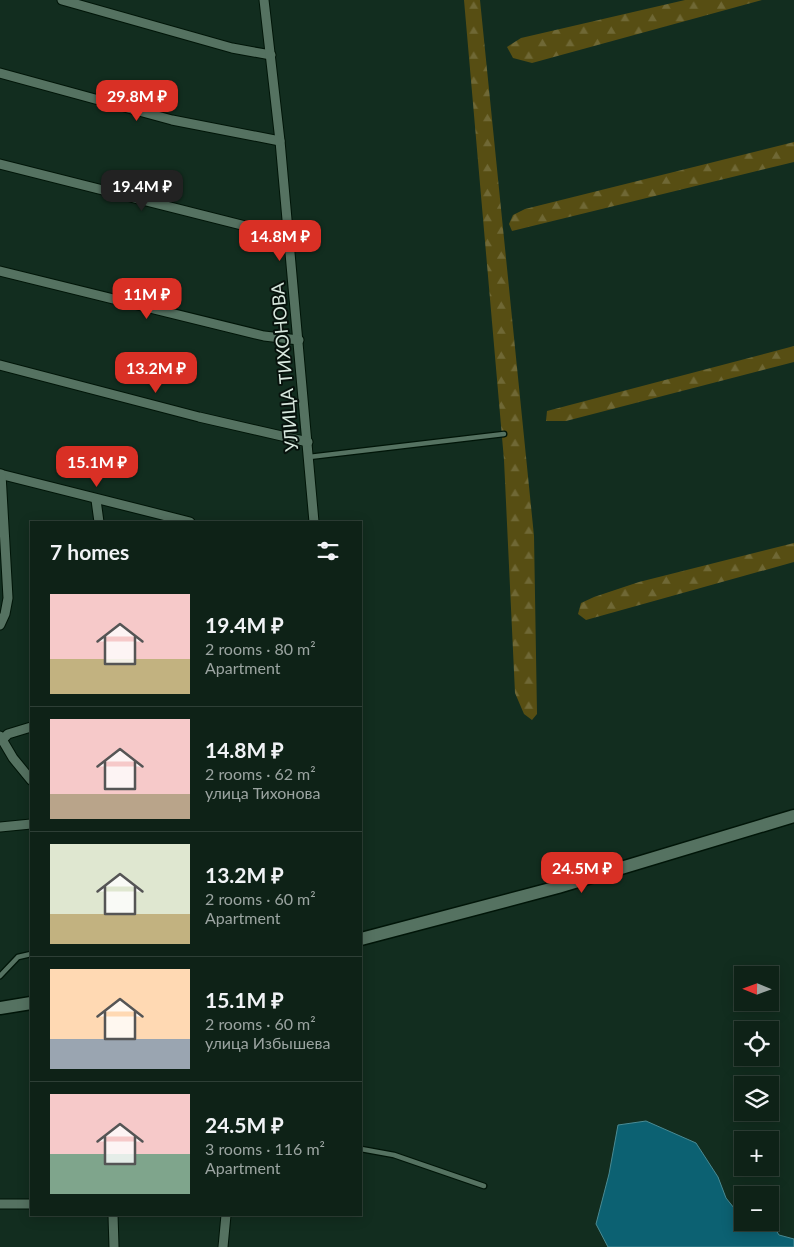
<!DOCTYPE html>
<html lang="en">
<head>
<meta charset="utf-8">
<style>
  :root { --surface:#0e2217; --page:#1c2f24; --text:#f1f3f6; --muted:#9ba4a1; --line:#2e3f36; --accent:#d93025 }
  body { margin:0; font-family:Lato,sans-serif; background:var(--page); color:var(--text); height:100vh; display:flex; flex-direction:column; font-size:19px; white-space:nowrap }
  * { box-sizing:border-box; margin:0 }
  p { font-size:16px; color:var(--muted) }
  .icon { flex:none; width:28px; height:28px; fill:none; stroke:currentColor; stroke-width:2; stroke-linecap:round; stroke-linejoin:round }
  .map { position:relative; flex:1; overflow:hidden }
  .details { position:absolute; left:30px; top:521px; width:332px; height:695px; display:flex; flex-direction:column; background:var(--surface); border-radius:0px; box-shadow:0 2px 12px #0003,0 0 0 1px var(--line) }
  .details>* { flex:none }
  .needle { width:32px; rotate:271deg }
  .fabs { position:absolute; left:734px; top:966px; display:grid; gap:10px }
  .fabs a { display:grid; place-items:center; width:45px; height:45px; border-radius:0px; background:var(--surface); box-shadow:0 2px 12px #0003,0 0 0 1px var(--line); font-size:25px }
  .price { position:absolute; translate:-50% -42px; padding:0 11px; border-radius:10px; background:var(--accent); color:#fff; font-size:16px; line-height:32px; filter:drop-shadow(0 1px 2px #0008) }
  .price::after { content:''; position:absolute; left:50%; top:30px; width:15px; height:11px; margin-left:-8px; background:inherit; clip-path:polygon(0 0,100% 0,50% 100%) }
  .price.active { background:#222; color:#fff }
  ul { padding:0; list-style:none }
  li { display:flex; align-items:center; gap:15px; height:125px; padding:0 20px }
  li+li { border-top:1px solid var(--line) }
  li span { display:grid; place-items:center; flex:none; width:140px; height:100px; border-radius:0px; color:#555 }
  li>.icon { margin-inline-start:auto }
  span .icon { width:60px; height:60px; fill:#fffc; stroke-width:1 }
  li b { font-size:21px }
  h2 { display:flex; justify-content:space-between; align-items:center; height:60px; padding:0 20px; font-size:21px }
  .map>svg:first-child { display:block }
</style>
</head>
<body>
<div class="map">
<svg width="794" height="1247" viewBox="0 0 794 1247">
  <defs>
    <pattern id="forest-firs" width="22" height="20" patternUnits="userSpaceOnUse" patternTransform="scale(1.25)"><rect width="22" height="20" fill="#574e13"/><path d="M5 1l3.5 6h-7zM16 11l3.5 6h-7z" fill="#6f6835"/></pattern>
  </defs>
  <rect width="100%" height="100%" fill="#122d1f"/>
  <g fill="url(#forest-firs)">
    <polygon points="464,0 480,0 534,536 537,714 532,720 524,714 515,693 504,460"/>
    <polygon points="685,0 762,0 532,63 513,58 507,47 521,38"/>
    <polygon points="794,142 794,162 512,231 509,224 513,215 525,209"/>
    <polygon points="794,346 794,362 566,421 546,421 547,411"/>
    <polygon points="794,543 794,562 586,620 578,614 581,603 594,597 639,582"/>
  </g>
  <polygon fill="#0c6172" stroke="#4a8a93" points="646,1121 696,1143 718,1177 726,1198 738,1213 742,1214 742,1222 770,1222 770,1221 779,1235 794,1239 794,1247 608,1247 596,1224 609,1174 618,1125"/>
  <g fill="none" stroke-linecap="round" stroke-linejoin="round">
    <g stroke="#001508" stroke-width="7">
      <g id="service">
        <polyline points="309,457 504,434"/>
        <polyline points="0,976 18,957 31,954"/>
        <polyline points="361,1149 394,1155 484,1186"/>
      </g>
    </g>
    <g stroke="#001508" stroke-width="11">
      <g id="minor">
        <polyline points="62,0 232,48 271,55"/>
        <polyline points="264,0 280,141 314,522"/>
        <polyline points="0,73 172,120 280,141"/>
        <polyline points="0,164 289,237"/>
        <polyline points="0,271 264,336 299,340"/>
        <polyline points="0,365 199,417 308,442"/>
        <polyline points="0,474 190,522"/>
        <polyline points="96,500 99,522"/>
        <polyline points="0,625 5,614 8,598 1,474"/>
        <polyline points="0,736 13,758 31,780"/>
        <polyline points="2,740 8,734 31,727"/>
        <polyline points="0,827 31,824"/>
        <polyline points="0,1204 31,1204"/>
        <polyline points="113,1215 114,1247"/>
        <polyline points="223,1247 226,1215"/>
      </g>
    </g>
    <g stroke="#001508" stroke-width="15">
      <g id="secondary">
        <polyline points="361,939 558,887 794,816"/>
        <polyline points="0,1008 31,1003"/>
      </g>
    </g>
    <use href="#service" stroke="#557261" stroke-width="4.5"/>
    <use href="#minor" stroke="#557261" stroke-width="9"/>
    <use href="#secondary" stroke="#557261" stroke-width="12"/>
  </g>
  <g text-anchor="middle" stroke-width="4" stroke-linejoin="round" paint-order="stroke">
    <g font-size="18" fill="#d9e9df" stroke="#07120c">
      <text transform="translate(285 367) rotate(-95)" y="6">УЛИЦА ТИХОНОВА</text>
    </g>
  </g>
</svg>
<div class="fabs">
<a><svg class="needle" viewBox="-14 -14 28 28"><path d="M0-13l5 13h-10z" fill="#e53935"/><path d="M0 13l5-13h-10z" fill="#9ba4a1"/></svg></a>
<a><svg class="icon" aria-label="locate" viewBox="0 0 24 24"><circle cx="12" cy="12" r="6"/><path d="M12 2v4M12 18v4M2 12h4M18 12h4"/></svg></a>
<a><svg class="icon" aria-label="layers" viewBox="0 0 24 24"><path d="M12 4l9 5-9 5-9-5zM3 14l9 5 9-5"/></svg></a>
<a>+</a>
<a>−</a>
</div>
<b class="price" style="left:137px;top:122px">29.8M ₽</b>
<b class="price active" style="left:142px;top:212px">19.4M ₽</b>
<b class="price" style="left:280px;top:262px">14.8M ₽</b>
<b class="price" style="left:147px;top:320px">11M ₽</b>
<b class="price" style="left:156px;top:394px">13.2M ₽</b>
<b class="price" style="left:97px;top:488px">15.1M ₽</b>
<b class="price" style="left:582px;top:894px">24.5M ₽</b>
<section class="details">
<h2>7 homes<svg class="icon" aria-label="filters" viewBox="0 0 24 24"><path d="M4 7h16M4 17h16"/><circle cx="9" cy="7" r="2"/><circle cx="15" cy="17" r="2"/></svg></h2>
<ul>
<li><span style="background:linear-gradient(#f6c9c9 65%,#c2b280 0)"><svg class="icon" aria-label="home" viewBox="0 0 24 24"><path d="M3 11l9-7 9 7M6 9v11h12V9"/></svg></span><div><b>19.4M ₽</b><p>2 rooms · 80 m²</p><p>Apartment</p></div></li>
<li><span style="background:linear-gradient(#f6c9c9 75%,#b9a48a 0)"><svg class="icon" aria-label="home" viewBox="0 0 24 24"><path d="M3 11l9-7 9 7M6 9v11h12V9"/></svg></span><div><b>14.8M ₽</b><p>2 rooms · 62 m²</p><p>улица Тихонова</p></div></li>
<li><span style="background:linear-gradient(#dfe7d0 70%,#c2b280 0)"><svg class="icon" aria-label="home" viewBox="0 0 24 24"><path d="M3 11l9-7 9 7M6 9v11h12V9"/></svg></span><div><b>13.2M ₽</b><p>2 rooms · 60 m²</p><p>Apartment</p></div></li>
<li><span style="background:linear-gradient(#ffd9b3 70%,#9aa5b1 0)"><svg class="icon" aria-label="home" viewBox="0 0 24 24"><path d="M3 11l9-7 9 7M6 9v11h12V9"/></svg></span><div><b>15.1M ₽</b><p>2 rooms · 60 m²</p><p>улица Избышева</p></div></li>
<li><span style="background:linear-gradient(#f6c9c9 60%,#7fa58c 0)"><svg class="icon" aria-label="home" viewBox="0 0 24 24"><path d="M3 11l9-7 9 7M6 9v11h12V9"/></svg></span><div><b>24.5M ₽</b><p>3 rooms · 116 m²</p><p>Apartment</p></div></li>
</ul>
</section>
</div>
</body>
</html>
